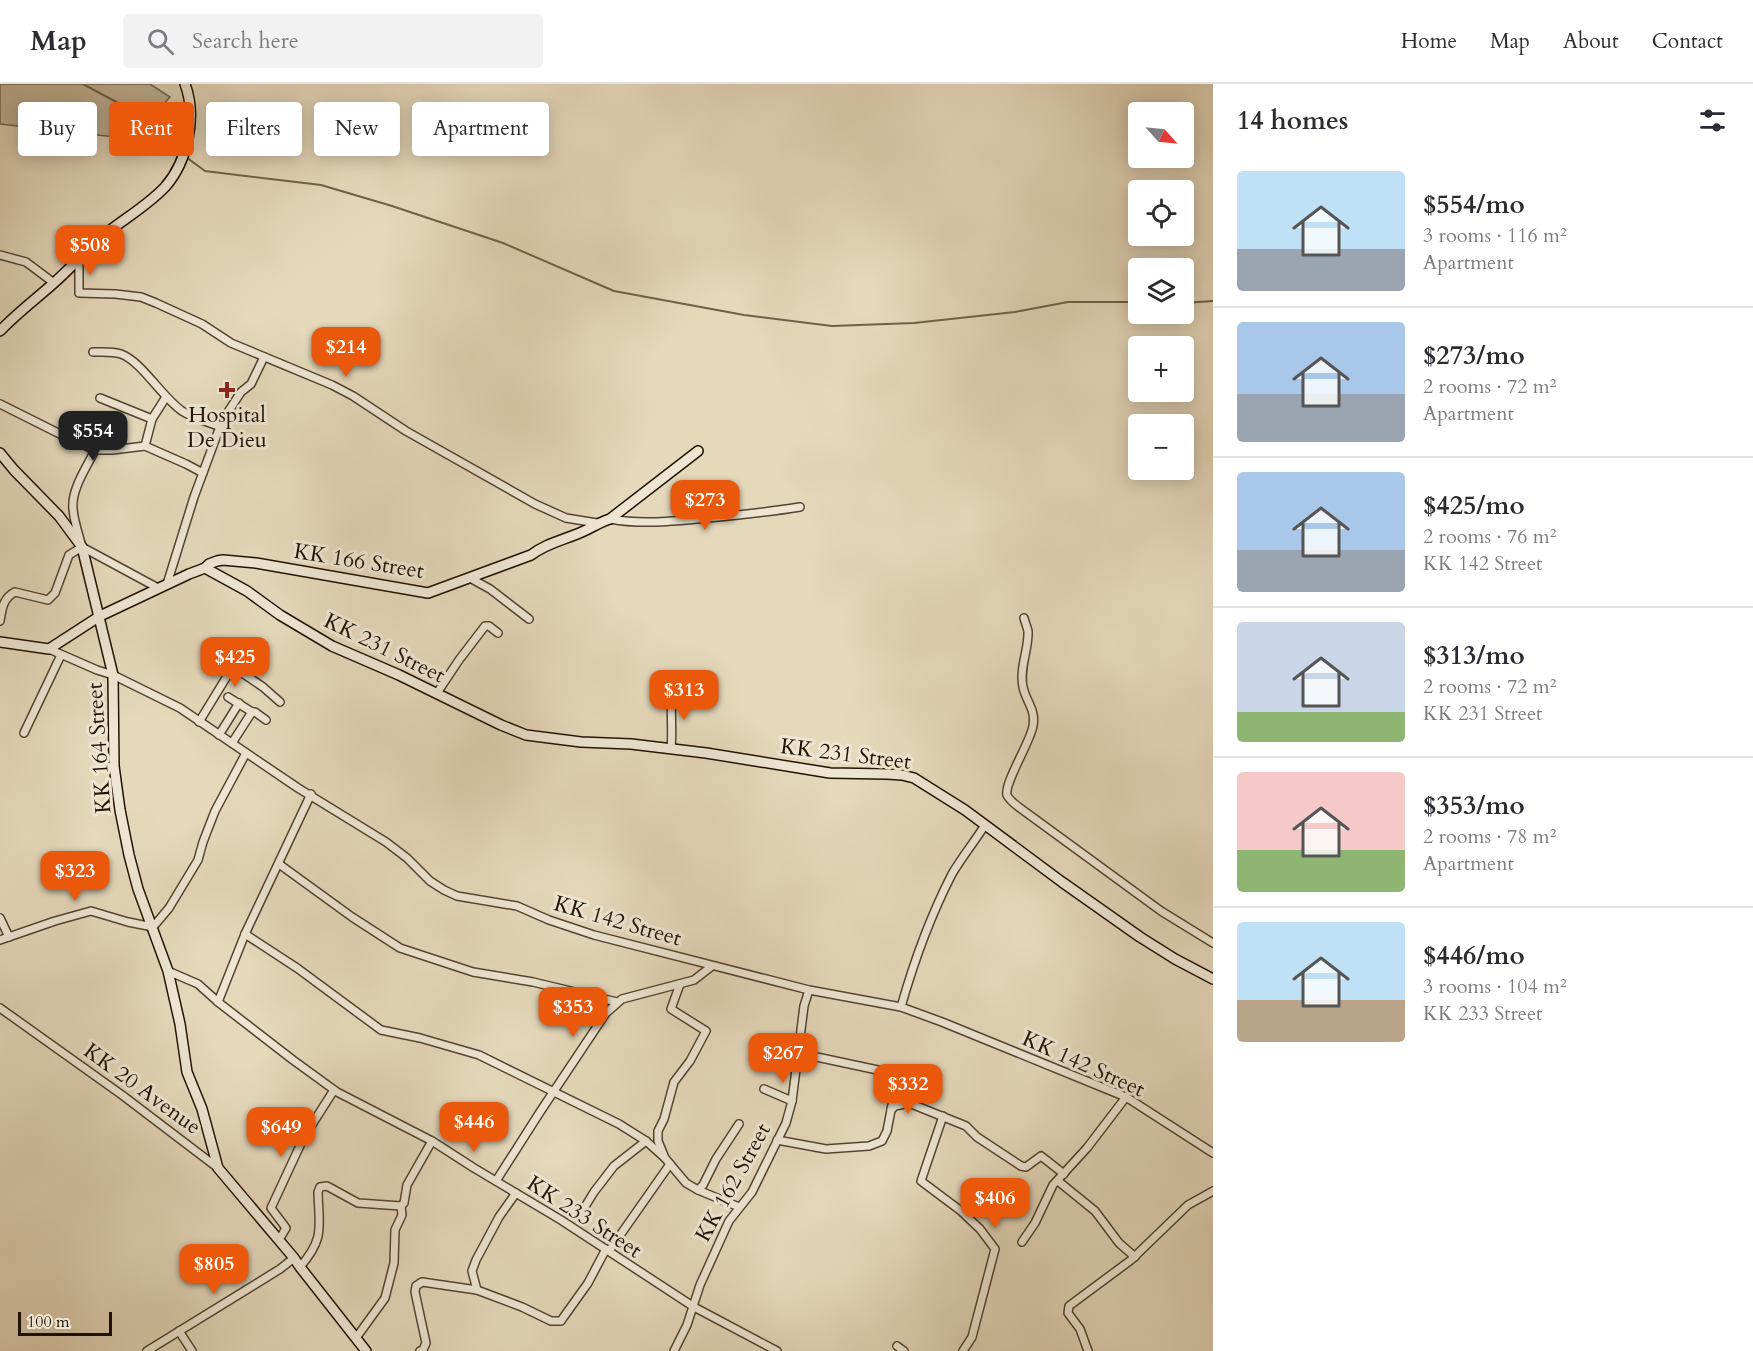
<!DOCTYPE html>
<html lang="en">
<head>
<meta charset="utf-8">
<style>
  :root { --surface:#fff; --page:#f2f2f3; --text:#2b2b33; --muted:#7c7c81; --line:#e1e1e2; --accent:#ea580c }
  body { margin:0; font-family:Cardo,serif; background:var(--page); color:var(--text); height:100vh; display:flex; flex-direction:column; font-size:22px; white-space:nowrap }
  * { box-sizing:border-box; margin:0 }
  p { font-size:20px; color:var(--muted) }
  .icon { flex:none; width:33px; height:33px; fill:none; stroke:currentColor; stroke-width:2; stroke-linecap:round; stroke-linejoin:round }
  .map { position:relative; flex:1; overflow:hidden }
  .panel { display:flex; flex-direction:column; background:var(--surface); width:540px }
  .panel>* { flex:none }
  .guide { position:absolute; left:18px; top:18px; width:570px; height:54px; display:flex; gap:12px }
  .needle { width:39px; rotate:117deg }
  .tools { position:absolute; left:1128px; top:18px; display:grid; gap:12px }
  .tools a { display:grid; place-items:center; width:66px; height:66px; border-radius:6px; background:var(--surface); box-shadow:0 3px 15px #0003; font-size:30px }
  .scale { position:absolute; left:18px; bottom:15px; width:94px; box-sizing:border-box; padding-left:6px; border:3px solid #211302; border-top:0; font-size:16px; line-height:21px; white-space:nowrap; color:#211302; -webkit-text-stroke:4px #eee6d3; paint-order:stroke }
  .price { position:absolute; translate:-50% -51px; padding:0 14px; border-radius:12px; background:var(--accent); color:#fff; font-size:20px; line-height:39px; filter:drop-shadow(0 2px 3px #0008) }
  .price::after { content:''; position:absolute; left:50%; top:36px; width:18px; height:14px; margin-left:-9px; background:inherit; clip-path:polygon(0 0,100% 0,50% 100%) }
  .price.active { background:#222; color:#fff }
  ul { padding:0; list-style:none }
  li { display:flex; align-items:center; gap:18px; height:150px; padding:0 24px }
  li+li { border-top:2px solid var(--line) }
  li span { display:grid; place-items:center; flex:none; width:168px; height:120px; border-radius:6px; color:#555 }
  li>.icon { margin-inline-start:auto }
  span .icon { width:72px; height:72px; fill:#fffc; stroke-width:1 }
  li b { font-size:26px }
  h2 { display:flex; justify-content:space-between; align-items:center; height:72px; padding:0 24px; font-size:26px }
  .tag { padding:0 21px; border-radius:6px; background:var(--surface); box-shadow:0 3px 15px #0003; font-size:21px; line-height:54px }
  .tag.active { background:var(--accent); color:#fff }
  header { display:flex; align-items:center; gap:36px; box-sizing:border-box; height:84px; padding:0 30px; background:var(--surface); border-bottom:2px solid var(--line) }
  header strong { font-size:28px }
  nav { display:flex; gap:33px; margin-inline-start:auto; font-size:21px }
  .search { width:420px; height:54px; background:var(--page); display:flex; align-items:center; gap:15px; box-sizing:border-box; padding:0 21px; border-radius:6px; color:var(--muted); font-size:22px }
  main { display:flex; flex:1; min-height:0 }
  .map>svg:first-child { display:block }
</style>
</head>
<body>
<header>
<strong>Map</strong>
<div class="search"><svg class="icon" aria-label="search" viewBox="0 0 24 24"><circle cx="10" cy="10" r="6"/><path d="M15 15l6 6"/></svg>Search here</div>
<nav><a>Home</a><a>Map</a><a>About</a><a>Contact</a></nav>
</header>
<main>
<div class="map">
<svg width="1213" height="1267" viewBox="0 0 1213 1267">
  <rect width="100%" height="100%" fill="#e5d8bb"/>
  <filter id="stains"><feTurbulence type="fractalNoise" baseFrequency=".00333" numOctaves="4"/><feColorMatrix values="0 0 0 0 .2 0 0 0 0 .09 0 0 0 0 .02 0 0 0 .5 -.17"/></filter>
  <radialGradient id="worn" r=".72"><stop offset=".6" stop-color="#630" stop-opacity="0"/><stop offset="1" stop-color="#630" stop-opacity=".3"/></radialGradient>
  <polygon fill="#c4b79c" stroke="#72654f" stroke-width="1.5" points="0,0 150,0 170,13 133,55 0,40"/>
  <g fill="none" stroke-linecap="round" stroke-linejoin="round">
    <g stroke="#6e614b" stroke-width="2">
      <polyline points="83,0 150,36 167,58 182,69"/>
      <polyline points="186,73 205,87 321,101 392,122 503,159 614,207 744,231 832,242 914,239 1015,228 1068,218 1138,218"/>
      <polyline points="1184,219 1213,217"/>
    </g>
    <g stroke="#524430" stroke-width="10">
      <g id="street">
        <polyline points="0,171 26,178 54,199"/>
        <polyline points="79,176 79,209 115,210 141,213 156,219 202,240 231,259 332,301 353,312 406,347 535,420 566,434 597,439"/>
        <path d="M93,268c9,0 19,-1 28,2 20,7 41,43 61,57 11,7 26,11 39,16"/>
        <polyline points="100,314 152,335 145,362"/>
        <polyline points="0,320 74,357 95,366 112,366 145,362 186,380 203,389"/>
        <polyline points="152,335 166,313"/>
        <path d="M95,366c-8,17 -24,39 -22,59 1,13 6,26 9,38l76,41"/>
        <path d="M610,435c33,6 64,2 98,-1 31,-3 61,-6 92,-11"/>
        <polyline points="470,494 490,505 529,535"/>
        <polyline points="167,500 194,413 218,348 226,331 241,308 251,300 264,273"/>
        <path d="M1024,534c1,4 3,9 4,13 1,18 -9,37 -5,56 3,15 13,22 10,39 -3,17 -29,57 -26,69 2,5 9,10 13,13l141,103 52,32"/>
        <path d="M0,537c2,-12 3,-23 15,-29l33,8 7,-7 14,-38 13,-8"/>
        <polyline points="49,565 97,586 113,591 180,624 298,704 386,758 407,774 430,797 444,806 457,812 517,822 549,836 594,851 809,906 901,923 942,938 1126,1013 1213,1069"/>
        <polyline points="437,609 459,576 485,542 489,542 498,549"/>
        <polyline points="228,613 252,628"/>
        <polyline points="199,638 232,584 235,584 263,603 280,618"/>
        <polyline points="24,649 61,571"/>
        <polyline points="219,651 239,619"/>
        <polyline points="232,659 252,628 255,628 266,636"/>
        <path d="M671,665c2,-19 -1,-39 1,-58"/>
        <polyline points="279,780 352,833 400,864 473,888 533,898 617,918"/>
        <polyline points="0,834 9,853"/>
        <polyline points="245,850 297,884 381,946 420,954 479,971 619,1040 646,1057 665,1074"/>
        <polyline points="0,856 55,837 91,827 128,838 153,843 169,824 198,776 203,758 215,727 246,669"/>
        <polyline points="168,887 198,900 218,918 293,976 337,1008 432,1057 474,1084 561,1136 694,1223 777,1267"/>
        <polyline points="680,900 671,925 706,947 690,977 674,998 664,1035 658,1047 658,1057 665,1074 686,1099 698,1106 739,1123"/>
        <polyline points="218,918 245,850 311,710"/>
        <path d="M901,923c13,-46 29,-90 51,-133 10,-17 23,-33 33,-49"/>
        <polyline points="0,924 122,1011 218,1084"/>
        <polyline points="798,969 887,988 896,992 898,1000 891,1025"/>
        <polyline points="764,1005 792,1017"/>
        <polyline points="943,1032 921,1097 961,1127 980,1145 995,1165 972,1253 963,1267"/>
        <polyline points="777,1056 826,1065 869,1062 882,1057 887,1047 891,1026 895,1022 909,1019 966,1042 977,1053 1021,1082 1026,1083 1041,1072 1064,1090"/>
        <polyline points="496,1097 540,1028 606,929 622,915 694,896 712,882"/>
        <polyline points="1058,1097 1095,1127 1119,1159 1135,1173"/>
        <polyline points="698,1106 703,1101 716,1075 739,1040"/>
        <polyline points="583,1126 594,1108 614,1082 646,1057"/>
        <polyline points="279,1156 286,1144 271,1124 304,1053 334,1006"/>
        <polyline points="1022,1158 1035,1139 1053,1101 1087,1064 1126,1013"/>
        <polyline points="609,1167 670,1080"/>
        <path d="M300,1183c25,-29 19,-39 18,-75l2,-5 7,-1 31,17 43,3 3,-3 3,-18 25,-44"/>
        <polyline points="477,1206 472,1187 476,1176 499,1133 516,1109"/>
        <polyline points="179,1247 192,1267"/>
        <polyline points="356,1254 385,1214 394,1179 395,1146 402,1131 401,1122"/>
        <polyline points="897,1262 904,1267"/>
        <polyline points="147,1267 280,1185 294,1174"/>
        <polyline points="420,1267 423,1266 426,1259 415,1208 416,1202 422,1198 477,1206 522,1223 551,1237 561,1237 563,1234 588,1199 606,1165"/>
        <polyline points="674,1267 687,1241 700,1201 729,1137 752,1108 786,1039 792,1017 804,922 809,906"/>
        <polyline points="1088,1267 1080,1245 1068,1229 1069,1222 1131,1176 1188,1121 1213,1107"/>
      </g>
    </g>
    <g stroke="#211302" stroke-width="12">
      <g id="secondary">
        <path d="M0,247c17,-18 36,-32 55,-49 18,-16 34,-35 53,-50 19,-15 40,-27 57,-45 23,-26 32,-71 20,-103"/>
        <polyline points="0,369 14,386 59,432 82,463 113,591 114,682 120,726 129,771 138,805 168,887 180,940 187,988 202,1025 218,1084 294,1174 300,1183 366,1267"/>
        <polyline points="205,484 247,507 280,531 332,562 399,591 501,641 526,651 581,658 631,660 706,669 830,689 887,690 902,691 914,694 965,726 1062,798 1140,853 1175,875 1213,895"/>
        <path d="M0,558l49,7 51,-33 89,-42 16,-6 4,-4 8,-3 6,-1 33,3 172,30 103,-38c17,-13 34,-15 53,-24 9,-4 16,-9 26,-12l88,-68"/>
      </g>
    </g>
    <use href="#street" stroke="#eee6d3" stroke-width="7"/>
    <use href="#secondary" stroke="#eee6d3" stroke-width="9"/>
  </g>
  <path fill="#8f2418" stroke="#eee6d3" stroke-width="2" d="M224 297h6v6h6v6h-6v6h-6v-6h-6v-6h6z"/>
  <g text-anchor="middle" stroke-width="6" stroke-linejoin="round" paint-order="stroke">
    <g font-size="22" fill="#211302" stroke="#eee6d3">
      <text x="227" y="338">Hospital<tspan x="227" dy="25">De Dieu</tspan></text>
    </g>
    <g font-size="22" fill="#211302" stroke="#eee6d3">
      <text transform="translate(359 476) rotate(9)" y="8">KK 166 Street</text>
      <text transform="translate(385 563) rotate(26)" y="8">KK 231 Street</text>
      <text transform="translate(98 664) rotate(-94)" y="8">KK 164 Street</text>
      <text transform="translate(846 669) rotate(7)" y="8">KK 231 Street</text>
      <text transform="translate(618 836) rotate(16)" y="8">KK 142 Street</text>
      <text transform="translate(1084 979) rotate(24)" y="8">KK 142 Street</text>
      <text transform="translate(143 1004) rotate(36)" y="8">KK 20 Avenue</text>
      <text transform="translate(732 1098) rotate(-61)" y="8">KK 162 Street</text>
      <text transform="translate(585 1132) rotate(33)" y="8">KK 233 Street</text>
    </g>
  </g>
  <rect width="100%" height="100%" filter="url(#stains)"/>
  <rect width="100%" height="100%" fill="url(#worn)"/>
</svg>
<div class="tools">
<a><svg class="needle" viewBox="-14 -14 28 28"><path d="M0-13l5 13h-10z" fill="#e53935"/><path d="M0 13l5-13h-10z" fill="#7c7c81"/></svg></a>
<a><svg class="icon" aria-label="locate" viewBox="0 0 24 24"><circle cx="12" cy="12" r="6"/><path d="M12 2v4M12 18v4M2 12h4M18 12h4"/></svg></a>
<a><svg class="icon" aria-label="layers" viewBox="0 0 24 24"><path d="M12 4l9 5-9 5-9-5zM3 14l9 5 9-5"/></svg></a>
<a>+</a>
<a>−</a>
</div>
<div class="scale">100 m</div>
<b class="price" style="left:90px;top:192px">$508</b>
<b class="price" style="left:346px;top:294px">$214</b>
<b class="price active" style="left:93px;top:378px">$554</b>
<b class="price" style="left:705px;top:447px">$273</b>
<b class="price" style="left:235px;top:604px">$425</b>
<b class="price" style="left:684px;top:637px">$313</b>
<b class="price" style="left:75px;top:818px">$323</b>
<b class="price" style="left:573px;top:954px">$353</b>
<b class="price" style="left:783px;top:1000px">$267</b>
<b class="price" style="left:908px;top:1031px">$332</b>
<b class="price" style="left:474px;top:1069px">$446</b>
<b class="price" style="left:281px;top:1074px">$649</b>
<b class="price" style="left:995px;top:1145px">$406</b>
<b class="price" style="left:214px;top:1211px">$805</b>
<div class="guide">
<a class="tag">Buy</a>
<a class="tag active">Rent</a>
<a class="tag">Filters</a>
<a class="tag">New</a>
<a class="tag">Apartment</a>
</div>
</div>
<section class="panel">
<h2>14 homes<svg class="icon" aria-label="filters" viewBox="0 0 24 24"><path d="M4 7h16M4 17h16"/><circle cx="9" cy="7" r="2"/><circle cx="15" cy="17" r="2"/></svg></h2>
<ul>
<li><span style="background:linear-gradient(#bfe0f5 65%,#9aa5b1 0)"><svg class="icon" aria-label="home" viewBox="0 0 24 24"><path d="M3 11l9-7 9 7M6 9v11h12V9"/></svg></span><div><b>$554/mo</b><p>3 rooms · 116 m²</p><p>Apartment</p></div></li>
<li><span style="background:linear-gradient(#a9c7e8 60%,#9aa5b1 0)"><svg class="icon" aria-label="home" viewBox="0 0 24 24"><path d="M3 11l9-7 9 7M6 9v11h12V9"/></svg></span><div><b>$273/mo</b><p>2 rooms · 72 m²</p><p>Apartment</p></div></li>
<li><span style="background:linear-gradient(#a9c7e8 65%,#9aa5b1 0)"><svg class="icon" aria-label="home" viewBox="0 0 24 24"><path d="M3 11l9-7 9 7M6 9v11h12V9"/></svg></span><div><b>$425/mo</b><p>2 rooms · 76 m²</p><p>KK 142 Street</p></div></li>
<li><span style="background:linear-gradient(#c9d6e8 75%,#8fb573 0)"><svg class="icon" aria-label="home" viewBox="0 0 24 24"><path d="M3 11l9-7 9 7M6 9v11h12V9"/></svg></span><div><b>$313/mo</b><p>2 rooms · 72 m²</p><p>KK 231 Street</p></div></li>
<li><span style="background:linear-gradient(#f6c9c9 65%,#8fb573 0)"><svg class="icon" aria-label="home" viewBox="0 0 24 24"><path d="M3 11l9-7 9 7M6 9v11h12V9"/></svg></span><div><b>$353/mo</b><p>2 rooms · 78 m²</p><p>Apartment</p></div></li>
<li><span style="background:linear-gradient(#bfe0f5 65%,#b9a48a 0)"><svg class="icon" aria-label="home" viewBox="0 0 24 24"><path d="M3 11l9-7 9 7M6 9v11h12V9"/></svg></span><div><b>$446/mo</b><p>3 rooms · 104 m²</p><p>KK 233 Street</p></div></li>
</ul>
</section>
</main>
</body>
</html>
